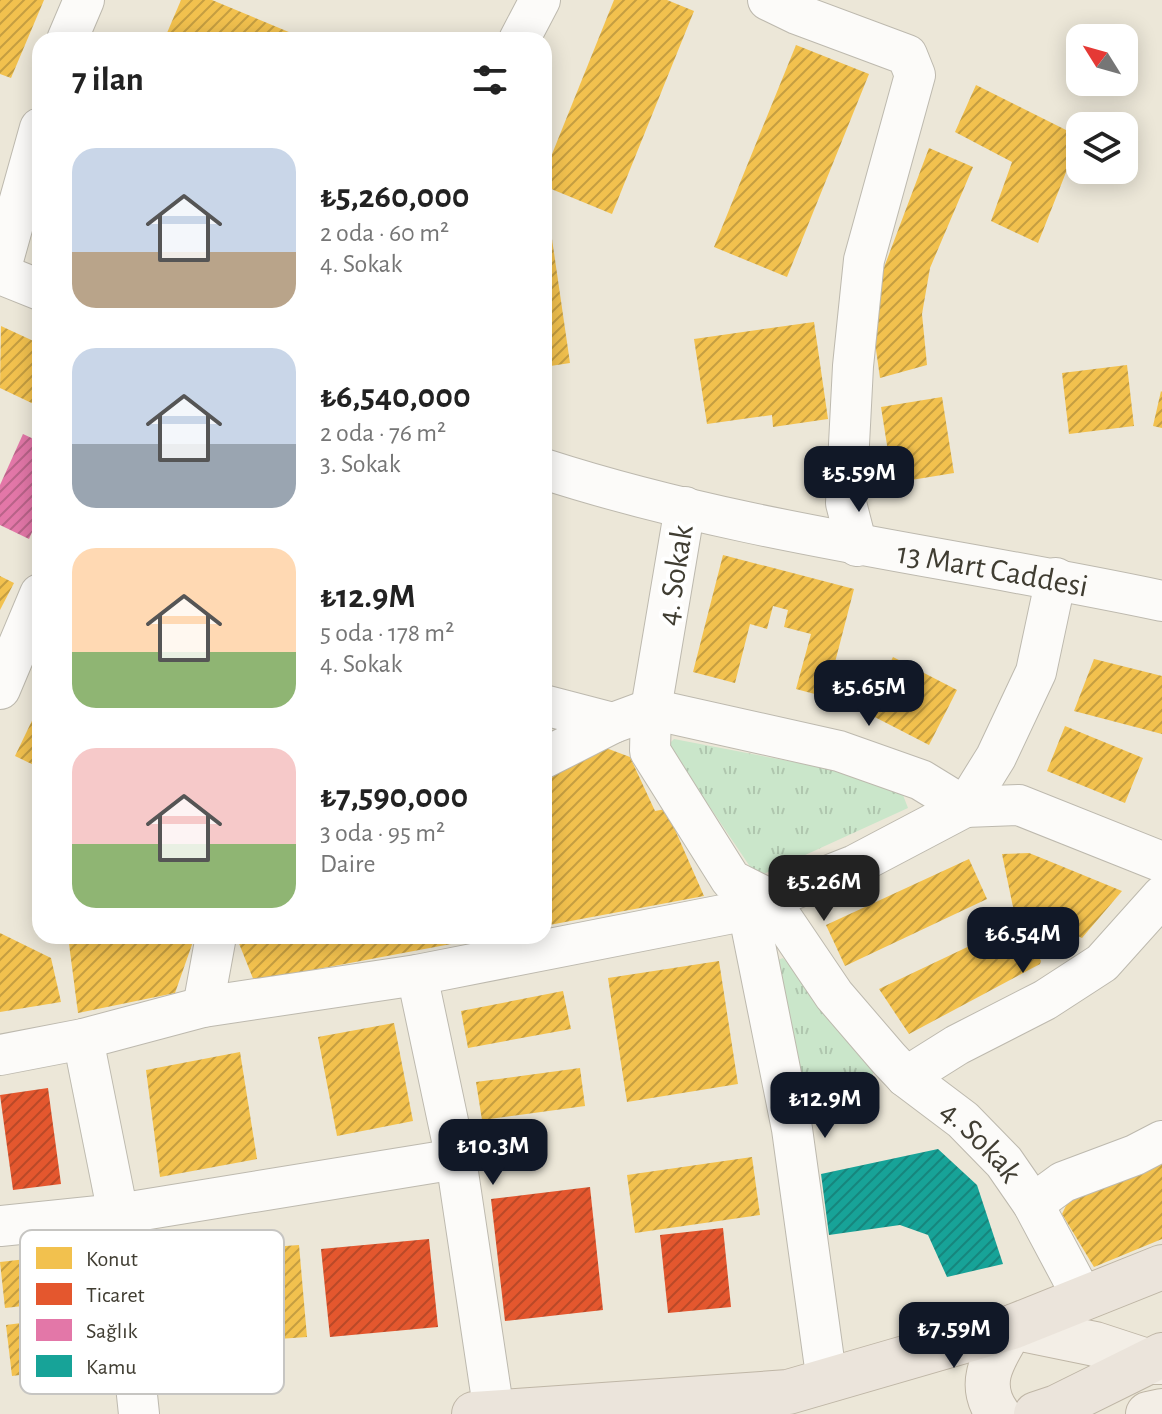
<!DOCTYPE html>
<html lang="tr">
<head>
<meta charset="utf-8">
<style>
  :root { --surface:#fff; --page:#f6f6f6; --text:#222; --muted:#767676; --accent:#111827 }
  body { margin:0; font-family:"Alegreya Sans",sans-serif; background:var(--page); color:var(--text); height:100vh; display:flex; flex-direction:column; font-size:30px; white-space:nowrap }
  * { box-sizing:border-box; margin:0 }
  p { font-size:26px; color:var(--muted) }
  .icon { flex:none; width:44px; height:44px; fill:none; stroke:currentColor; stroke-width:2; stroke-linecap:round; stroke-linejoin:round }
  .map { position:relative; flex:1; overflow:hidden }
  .details { position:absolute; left:32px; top:32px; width:520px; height:912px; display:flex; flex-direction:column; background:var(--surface); border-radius:24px; box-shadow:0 4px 20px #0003 }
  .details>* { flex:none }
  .needle { width:52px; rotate:307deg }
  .controls { position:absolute; left:1066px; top:24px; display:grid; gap:16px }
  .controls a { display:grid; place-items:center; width:72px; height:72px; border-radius:16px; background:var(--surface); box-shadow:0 4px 20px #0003; font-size:40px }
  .price { position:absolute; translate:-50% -68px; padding:0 18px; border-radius:16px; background:var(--accent); color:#fff; font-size:26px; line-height:52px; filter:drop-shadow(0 2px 4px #0008) }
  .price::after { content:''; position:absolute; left:50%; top:48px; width:24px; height:18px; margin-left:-12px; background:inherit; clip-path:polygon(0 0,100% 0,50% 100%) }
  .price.current { background:#222; color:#fff }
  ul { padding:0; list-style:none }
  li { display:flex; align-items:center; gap:24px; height:200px; padding:0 40px }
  li span { display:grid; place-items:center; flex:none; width:224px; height:160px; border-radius:24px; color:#555 }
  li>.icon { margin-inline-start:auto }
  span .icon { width:96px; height:96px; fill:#fffc; stroke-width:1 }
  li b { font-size:34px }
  h2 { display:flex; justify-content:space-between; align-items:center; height:96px; padding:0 40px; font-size:34px }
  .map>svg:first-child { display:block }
</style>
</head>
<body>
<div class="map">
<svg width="1162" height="1414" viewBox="0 0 1162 1414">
  <defs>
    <pattern id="grass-tufts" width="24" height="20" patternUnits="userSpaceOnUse" patternTransform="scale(2)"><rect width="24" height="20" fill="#cae6ca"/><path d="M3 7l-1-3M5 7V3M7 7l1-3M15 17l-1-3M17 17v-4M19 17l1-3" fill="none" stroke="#afc6ae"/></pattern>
    <pattern id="homes-hatch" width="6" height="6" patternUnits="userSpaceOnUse" patternTransform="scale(2)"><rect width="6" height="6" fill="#f2c14e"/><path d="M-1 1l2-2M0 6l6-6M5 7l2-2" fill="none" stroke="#c59e41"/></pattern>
    <pattern id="shops-hatch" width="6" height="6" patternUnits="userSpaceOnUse" patternTransform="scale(2)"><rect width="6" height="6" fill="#e4572e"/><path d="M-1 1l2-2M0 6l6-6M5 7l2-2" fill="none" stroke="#ba4928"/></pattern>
    <pattern id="health-hatch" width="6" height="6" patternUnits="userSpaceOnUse" patternTransform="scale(2)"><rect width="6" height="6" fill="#e377a8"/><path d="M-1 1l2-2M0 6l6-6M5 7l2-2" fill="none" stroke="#b96389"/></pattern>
    <pattern id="public-hatch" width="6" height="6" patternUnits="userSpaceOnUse" patternTransform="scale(2)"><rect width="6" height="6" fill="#17a398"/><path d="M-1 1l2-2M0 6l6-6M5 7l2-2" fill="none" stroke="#16867d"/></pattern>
  </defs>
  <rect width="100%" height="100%" fill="#ece7d8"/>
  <g fill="url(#grass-tufts)">
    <polygon points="674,739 898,782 908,808 757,877 668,745"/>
    <polygon points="783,958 876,1060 873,1074 810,1107 803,1103 778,960"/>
  </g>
  <g fill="url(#homes-hatch)">
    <polygon points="0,0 44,0 11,78 0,74"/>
    <polygon points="181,0 212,0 308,40 164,40"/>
    <polygon points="614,0 667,0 694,11 612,214 544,186 544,174"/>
    <polygon points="796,45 869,74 787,277 714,247"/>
    <polygon points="976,85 1080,137 1038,243 991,221 1012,162 955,132"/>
    <polygon points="929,148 973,167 930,268 922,314 927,365 880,378 871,314 874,294"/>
    <polygon points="552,239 570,363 544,367 544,240"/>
    <polygon points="814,322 828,419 773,427 772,415 707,424 694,339"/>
    <polygon points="1,326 40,344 40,407 0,388"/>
    <polygon points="1127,365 1134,426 1069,434 1062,373"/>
    <polygon points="1161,391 1162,392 1162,428 1153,426"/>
    <polygon points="942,397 954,473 893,483 881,407"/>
    <polygon points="723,555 854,589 826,697 796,689 811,634 784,627 788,610 773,606 767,629 750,624 735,683 693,672"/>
    <polygon points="0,576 14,583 0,610"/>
    <polygon points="893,657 957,690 929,745 865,712"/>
    <polygon points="1094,659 1162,676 1162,734 1074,711"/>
    <polygon points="40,704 40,768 15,756"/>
    <polygon points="1065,726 1143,758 1125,803 1047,771"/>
    <polygon points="606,748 630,757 655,811 666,809 704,896 544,926 544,776"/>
    <polygon points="1029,853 1044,859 1122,891 1082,938 1013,907 1002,854"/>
    <polygon points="969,859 987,899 845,966 826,925"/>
    <polygon points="999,932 1034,948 1041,961 1040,964 909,1034 879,989"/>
    <polygon points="0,933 51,958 61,1002 0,1012"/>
    <polygon points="68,936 195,936 175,993 78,1013"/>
    <polygon points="236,936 483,936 483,938 254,981"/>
    <polygon points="719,961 738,1084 627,1102 608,978"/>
    <polygon points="563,991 571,1029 468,1048 461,1011"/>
    <polygon points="394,1023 413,1121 337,1136 318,1037"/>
    <polygon points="240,1052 257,1159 160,1177 146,1070"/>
    <polygon points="580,1068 585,1106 482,1120 476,1082"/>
    <polygon points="1162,1156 1162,1239 1094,1267 1062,1214 1072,1193"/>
    <polygon points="752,1157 760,1215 635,1233 627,1175"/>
    <polygon points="299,1245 307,1337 238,1342 230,1250"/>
    <polygon points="62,1255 68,1301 5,1308 0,1262"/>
    <polygon points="90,1314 97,1365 12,1376 6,1325"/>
  </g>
  <g fill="url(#shops-hatch)">
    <polygon points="48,1088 61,1184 13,1190 0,1095"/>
    <polygon points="590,1187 603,1310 505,1321 491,1199"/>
    <polygon points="723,1228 731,1307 668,1313 660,1235"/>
    <polygon points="429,1239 438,1327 330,1337 321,1249"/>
  </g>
  <polygon fill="url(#health-hatch)" points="23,434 40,442 40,514 29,539 0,525 0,485"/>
  <polygon fill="url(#public-hatch)" points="938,1149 977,1185 1003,1264 947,1277 928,1235 900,1225 829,1235 821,1174"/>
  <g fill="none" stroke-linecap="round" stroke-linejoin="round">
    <g stroke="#bdb9ae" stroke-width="42">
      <g id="minor">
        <polyline points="768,0 797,14 907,55 915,75 864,260 853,366 846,503 857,546"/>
        <polyline points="67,40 84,0"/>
        <polyline points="519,40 540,0"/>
        <polyline points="0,271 40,128"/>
        <polyline points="0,274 40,290"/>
        <path id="s1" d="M544,469c201,65 412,88 618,132"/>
        <path id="s2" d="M685,507l-34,202 -1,42 81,129 38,19 65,96 55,64 17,18 57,43 41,42 29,42 50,94"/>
        <polyline points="0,689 40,594"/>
        <polyline points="544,705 613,723 651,709 839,751 921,780 965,807 1019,805 1162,862"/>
        <polyline points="544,758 613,723"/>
        <polyline points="748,910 792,1129 827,1382"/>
        <polyline points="417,975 456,1159 494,1413"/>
        <polyline points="203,1007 216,936"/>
        <polyline points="83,1039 118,1214 139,1414"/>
        <polyline points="0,1055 83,1039 203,1007 417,975 748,910 769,899 855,865 965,807 996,757 1036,672 1056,578"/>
        <polyline points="906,1077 957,1045 1045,1000 1102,963 1162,896"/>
        <polyline points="1033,1204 1063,1182 1135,1155 1162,1141"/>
        <polyline points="0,1226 118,1214 456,1159"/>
      </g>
    </g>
    <g stroke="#bfb6a6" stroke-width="46">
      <g id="major">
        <path d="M998,1414c-23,-32 -3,-58 14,-87l83,17 55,18h12"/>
        <polyline points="1148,1414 1162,1411"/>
      </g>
    </g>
    <g stroke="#bfb6a6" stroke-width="46">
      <g id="highway">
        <polyline points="474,1414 788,1392 1012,1327 1162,1267"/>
        <polyline points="1036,1414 1057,1407 1162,1355"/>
      </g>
    </g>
    <use href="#minor" stroke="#fcfbf9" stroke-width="40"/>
    <use href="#major" stroke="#f3eee6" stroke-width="44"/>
    <use href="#highway" stroke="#ebe4db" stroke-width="44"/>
  </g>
  <g text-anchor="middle" stroke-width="8" stroke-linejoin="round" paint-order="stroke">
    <g font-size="32" fill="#403d32" stroke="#fff">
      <text dy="11" stroke="none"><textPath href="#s1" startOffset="460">13 Mart Caddesi</textPath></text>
      <text transform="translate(674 575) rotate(-81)" y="11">4. Sokak</text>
      <text dy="11" stroke="none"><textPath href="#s2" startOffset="766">4. Sokak</textPath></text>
    </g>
  </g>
  <rect x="20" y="1230" width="264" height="164" rx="12" fill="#fff" stroke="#c6c5c2" stroke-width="2"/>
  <rect x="36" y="1247" width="36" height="22" fill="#f2c14e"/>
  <rect x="36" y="1283" width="36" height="22" fill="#e4572e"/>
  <rect x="36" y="1319" width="36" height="22" fill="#e377a8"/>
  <rect x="36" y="1355" width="36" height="22" fill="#17a398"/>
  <g font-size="22" fill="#403d32">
    <text x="86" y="1266">Konut</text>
    <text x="86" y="1302">Ticaret</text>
    <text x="86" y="1338">Sağlık</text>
    <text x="86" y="1374">Kamu</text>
  </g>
</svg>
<div class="controls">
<a><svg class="needle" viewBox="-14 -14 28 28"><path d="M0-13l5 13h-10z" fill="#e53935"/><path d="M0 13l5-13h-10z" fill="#767676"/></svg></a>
<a><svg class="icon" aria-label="layers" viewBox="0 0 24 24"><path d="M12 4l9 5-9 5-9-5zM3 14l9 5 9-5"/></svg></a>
</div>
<b class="price" style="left:859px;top:514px">₺5.59M</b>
<b class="price" style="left:869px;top:728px">₺5.65M</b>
<b class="price current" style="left:824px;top:923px">₺5.26M</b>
<b class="price" style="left:1023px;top:975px">₺6.54M</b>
<b class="price" style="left:825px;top:1140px">₺12.9M</b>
<b class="price" style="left:493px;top:1187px">₺10.3M</b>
<b class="price" style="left:954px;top:1370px">₺7.59M</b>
<section class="details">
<h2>7 ilan<svg class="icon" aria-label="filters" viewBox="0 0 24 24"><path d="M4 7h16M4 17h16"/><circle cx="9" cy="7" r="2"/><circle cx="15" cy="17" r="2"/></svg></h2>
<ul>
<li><span style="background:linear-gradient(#c9d6e8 65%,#b9a48a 0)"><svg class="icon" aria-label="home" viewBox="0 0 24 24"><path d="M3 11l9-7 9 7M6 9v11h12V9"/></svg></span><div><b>₺5,260,000</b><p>2 oda · 60 m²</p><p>4. Sokak</p></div></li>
<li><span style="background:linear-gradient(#c9d6e8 60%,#9aa5b1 0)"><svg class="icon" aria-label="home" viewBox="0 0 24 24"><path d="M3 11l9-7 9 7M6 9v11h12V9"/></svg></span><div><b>₺6,540,000</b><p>2 oda · 76 m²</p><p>3. Sokak</p></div></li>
<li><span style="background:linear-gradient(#ffd9b3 65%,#8fb573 0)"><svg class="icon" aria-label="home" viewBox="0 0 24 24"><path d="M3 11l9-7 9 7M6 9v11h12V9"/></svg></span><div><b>₺12.9M</b><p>5 oda · 178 m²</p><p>4. Sokak</p></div></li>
<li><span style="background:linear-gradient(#f6c9c9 60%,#8fb573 0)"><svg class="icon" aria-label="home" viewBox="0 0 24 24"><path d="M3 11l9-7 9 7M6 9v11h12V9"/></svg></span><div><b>₺7,590,000</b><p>3 oda · 95 m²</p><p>Daire</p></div></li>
</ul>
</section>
</div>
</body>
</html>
